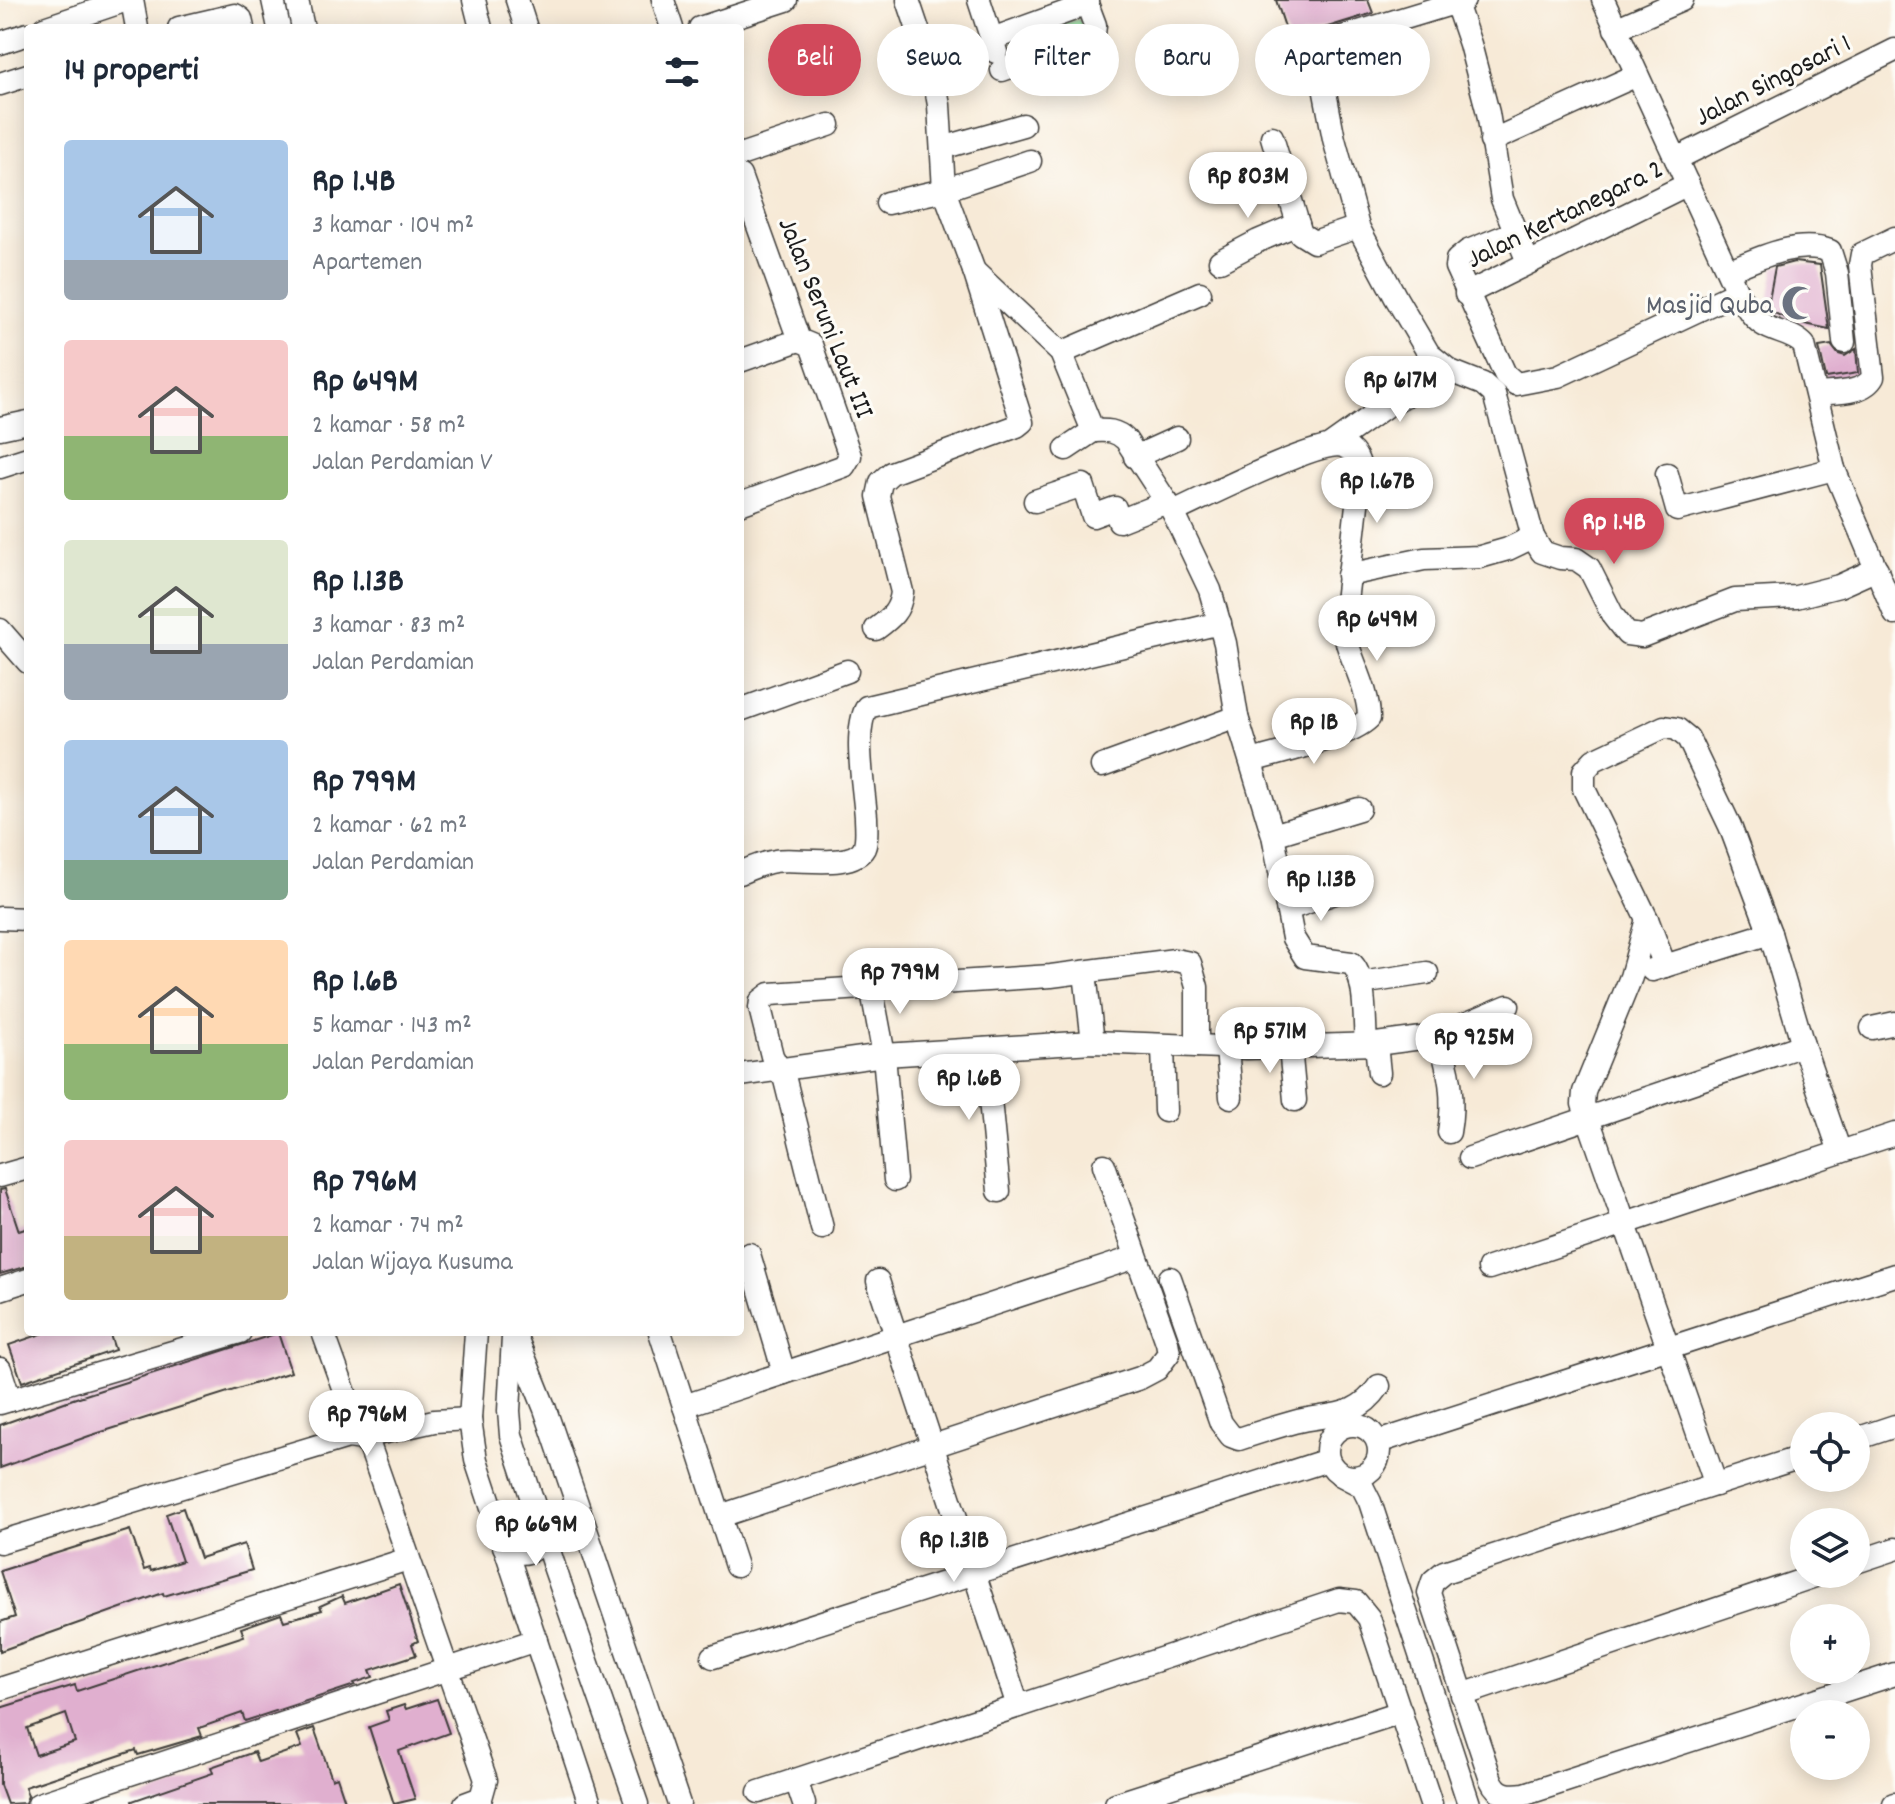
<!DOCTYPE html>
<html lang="id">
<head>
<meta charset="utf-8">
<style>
  :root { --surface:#fff; --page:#f6f6f7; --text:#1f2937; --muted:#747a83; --accent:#d1495b }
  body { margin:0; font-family:Dekko,sans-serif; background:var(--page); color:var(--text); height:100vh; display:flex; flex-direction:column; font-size:30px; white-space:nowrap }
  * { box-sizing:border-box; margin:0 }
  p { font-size:26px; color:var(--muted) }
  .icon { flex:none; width:44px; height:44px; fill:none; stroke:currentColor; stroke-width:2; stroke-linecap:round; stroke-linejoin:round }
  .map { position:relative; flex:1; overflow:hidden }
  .panel { position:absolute; left:24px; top:24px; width:720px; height:1312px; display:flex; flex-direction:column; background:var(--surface); border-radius:8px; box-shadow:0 4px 20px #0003 }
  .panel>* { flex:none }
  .hud { position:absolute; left:768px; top:24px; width:760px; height:72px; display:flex; gap:16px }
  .controls { position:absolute; left:1790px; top:1412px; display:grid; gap:16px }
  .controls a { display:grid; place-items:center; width:80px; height:80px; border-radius:50%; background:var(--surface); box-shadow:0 4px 20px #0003; font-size:40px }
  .price { position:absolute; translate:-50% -68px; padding:0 18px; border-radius:28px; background:#fff; color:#222; font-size:26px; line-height:52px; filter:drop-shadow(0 2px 4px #0008) }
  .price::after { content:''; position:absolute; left:50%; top:48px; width:24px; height:18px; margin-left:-12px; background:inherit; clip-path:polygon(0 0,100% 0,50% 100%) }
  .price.selected { background:var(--accent); color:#fff }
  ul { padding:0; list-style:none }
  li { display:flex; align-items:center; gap:24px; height:200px; padding:0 40px }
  li span { display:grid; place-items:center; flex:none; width:224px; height:160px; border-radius:8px; color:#555 }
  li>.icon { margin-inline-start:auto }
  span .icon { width:96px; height:96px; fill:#fffc; stroke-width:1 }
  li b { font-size:34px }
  h2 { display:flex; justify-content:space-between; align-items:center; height:96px; padding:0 40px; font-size:34px }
  .pill { padding:0 28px; border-radius:36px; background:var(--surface); box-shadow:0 4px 20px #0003; font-size:28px; line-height:72px }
  .pill.selected { background:var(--accent); color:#fff }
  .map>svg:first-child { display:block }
</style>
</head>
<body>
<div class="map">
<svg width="1895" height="1804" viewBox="0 0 1895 1804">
  <defs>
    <pattern id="park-tufts" width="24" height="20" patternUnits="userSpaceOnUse" patternTransform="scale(2)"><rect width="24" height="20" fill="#8ddb99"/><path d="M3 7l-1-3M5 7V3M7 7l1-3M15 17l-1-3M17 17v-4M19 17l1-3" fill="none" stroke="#79bb83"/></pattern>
  </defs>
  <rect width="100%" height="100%" fill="#fdfcf7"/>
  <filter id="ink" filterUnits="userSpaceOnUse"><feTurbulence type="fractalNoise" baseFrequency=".0125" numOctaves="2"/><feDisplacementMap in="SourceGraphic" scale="16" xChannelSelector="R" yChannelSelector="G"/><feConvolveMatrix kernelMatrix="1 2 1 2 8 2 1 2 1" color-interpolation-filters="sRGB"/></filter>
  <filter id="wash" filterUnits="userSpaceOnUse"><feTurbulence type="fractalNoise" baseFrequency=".006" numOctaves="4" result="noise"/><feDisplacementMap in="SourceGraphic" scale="32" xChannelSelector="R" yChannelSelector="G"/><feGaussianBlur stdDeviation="1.8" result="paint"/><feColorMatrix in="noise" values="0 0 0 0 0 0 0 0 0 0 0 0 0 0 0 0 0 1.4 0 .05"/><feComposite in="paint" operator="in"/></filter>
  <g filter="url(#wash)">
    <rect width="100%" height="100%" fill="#f7ead7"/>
    <polygon fill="url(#park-tufts)" stroke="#547c5a" stroke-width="2" points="1079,19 1087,35 1018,57 1012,40"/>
    <g id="blocks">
      <g fill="#e0afcf" fill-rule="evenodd">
        <polygon points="1276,0 1368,0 1373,13 1289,39"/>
        <polygon points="1794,262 1820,265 1829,329 1795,322 1767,310 1775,267"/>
        <polygon points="1831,345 1838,354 1845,356 1856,349 1858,373 1826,378 1819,347"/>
        <polygon points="5,1189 19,1231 28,1228 28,1266 0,1274 0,1190"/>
        <polygon points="47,1332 109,1332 115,1350 22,1382 9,1345"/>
        <polygon points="278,1333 291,1372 89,1436 0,1468 0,1425 73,1399"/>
        <polygon points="183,1508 200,1558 244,1544 252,1570 164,1596 163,1593 0,1651 0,1622 15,1617 0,1571 130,1530 144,1570 150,1568 151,1571 182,1561 166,1514"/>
        <path d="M399,1584l19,57 -6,3 4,11 -46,15 3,7 -19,6 1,2 -110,36 -3,-8 -43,15 3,8 -64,19 -2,-5 -111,37 3,9 -3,7 -18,1 -7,-19v-77l75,-23 2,6 167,-55 -3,-8 40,-14 3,7 38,-11 -2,-4 22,-10 3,7zM66,1714l9,28 -39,13 -9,-27z"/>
        <polygon points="437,1699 449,1733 399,1751 415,1799 394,1804 369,1727 389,1720 386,1711 404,1705 406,1709"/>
        <polygon points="314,1728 332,1779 337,1777 346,1804 133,1804 132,1801 213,1773 211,1767 254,1752 258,1762 302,1747 297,1734"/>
      </g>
    </g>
  </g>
  <g filter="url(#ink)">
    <use href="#blocks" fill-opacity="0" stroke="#3d3b38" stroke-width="2"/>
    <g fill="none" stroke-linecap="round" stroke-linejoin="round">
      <g stroke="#3d3b38" stroke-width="25">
        <g id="minor">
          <polyline points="132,0 137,28"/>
          <polyline points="273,0 279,28"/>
          <polyline points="297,0 303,28"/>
          <polyline points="474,0 481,28"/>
          <polyline points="517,0 526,28"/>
          <polyline points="663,0 672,28"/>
          <polyline points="979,0 996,52"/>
          <path d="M1603,0l134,292c7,11 14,24 25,32 13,9 31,9 42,21l30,124 61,145"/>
          <polyline points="1456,3 1470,44 1488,113 1502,199 1528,262"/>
          <polyline points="44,28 127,0"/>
          <polyline points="179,28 235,15 241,19 243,28"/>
          <polyline points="700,28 786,0"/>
          <polyline points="1615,29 1682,0"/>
          <polyline points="992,39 1069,11 1087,0"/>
          <polyline points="0,43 28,34"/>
          <polyline points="1290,53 1464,0"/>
          <polyline points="1002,70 1090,39 1094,35 1095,25 1086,1"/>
          <polyline points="1323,82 1334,139 1358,227 1396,298 1429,354 1450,371 1483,384 1494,394 1533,537 1542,552 1560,558 1576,559 1589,568 1613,616 1627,634 1642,636 1735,600 1796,597 1839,586 1877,569"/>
          <polyline points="0,84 28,75"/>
          <polyline points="1272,137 1301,234 1314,242 1358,227"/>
          <polyline points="1491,141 1637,75"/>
          <polyline points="942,148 1023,125"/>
          <polyline points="740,155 829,125"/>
          <polyline points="1676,159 1895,50"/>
          <polyline points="740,176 799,340 811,345 850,456 844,466 740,504"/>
          <polyline points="887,203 944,190 1030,161"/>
          <polyline points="1515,232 1468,251 1457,260 1456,267 1505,374 1516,384 1558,376 1737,292"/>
          <polyline points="1220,261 1258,241 1298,224"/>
          <path d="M974,271l87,82 32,78c14,-1 23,-1 33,9l47,72 37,78 15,53 12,74 36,118 20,103 12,19 46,6c16,14 13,60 15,81"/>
          <path d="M1728,271c31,-13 69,-32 102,-20l7,22 7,69"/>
          <polyline points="1466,294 1688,184"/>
          <polyline points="1061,353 1200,293"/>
          <polyline points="740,361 799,340"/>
          <path d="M1817,394c17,-2 47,0 56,-17l-13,-112 2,-11 33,-16"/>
          <polyline points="0,428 28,422"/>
          <polyline points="1331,445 1386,406 1450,371"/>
          <polyline points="1066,449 1093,431"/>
          <polyline points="1135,457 1177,438"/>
          <polyline points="0,467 28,458"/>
          <polyline points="1667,474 1677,510 1834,469"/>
          <polyline points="1035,501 1083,485 1093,516 1115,508 1119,521 1167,502"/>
          <path d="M1173,512c29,-13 146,-73 170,-66 12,4 15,14 18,24l-18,158c6,30 26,60 26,90 -20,20 -88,34 -118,43"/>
          <polyline points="1348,575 1424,559 1480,557 1508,549 1533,537"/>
          <path d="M876,629c15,-11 24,-18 26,-37l-24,-96 3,-14 10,-9 126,-47 5,-4 -48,-151 -30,-81 -5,-85 -5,-28 -26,-77"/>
          <polyline points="0,630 28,662"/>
          <polyline points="740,710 847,671"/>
          <polyline points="1102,766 1237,717"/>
          <polyline points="1273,835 1359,809"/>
          <path d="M740,873c11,-5 23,-10 35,-12 21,-4 77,9 89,-13 4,-9 2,-22 2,-31 -2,-29 -13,-86 1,-110l353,-84"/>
          <polyline points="1288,909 1338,892"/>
          <polyline points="0,918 28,919"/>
          <polyline points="1647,919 1631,977 1584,1092 1583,1104 1716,1485"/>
          <polyline points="1665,966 1647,919 1584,789 1584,771 1594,760 1664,727 1677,729 1688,738 1730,826 1770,933 1803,1045 1840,1152"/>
          <polyline points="1652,970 1770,933"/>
          <polyline points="1085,973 1093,1042"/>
          <polyline points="1361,983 1427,973"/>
          <polyline points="871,986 884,1055 895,1180"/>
          <polyline points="1872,1028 1895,1023"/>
          <path d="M1437,1036c13,31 18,63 12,96"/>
          <polyline points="1376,1044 1379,1073"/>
          <polyline points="1163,1046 1165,1111"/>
          <polyline points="1227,1047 1231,1097"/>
          <polyline points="1290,1047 1295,1100"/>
          <polyline points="985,1049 999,1191"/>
          <polyline points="740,1075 884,1055 1093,1042 1247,1048 1376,1044 1437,1036 1508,1006"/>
          <polyline points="1470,1158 1803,1045"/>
          <polyline points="0,1176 28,1168"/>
          <polyline points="822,1228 785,1080 772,1056 760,1008 761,1001 770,994 1051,976 1175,960 1190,963 1197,987 1197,1046"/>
          <polyline points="749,1254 784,1373"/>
          <polyline points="1489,1268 1895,1134"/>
          <path d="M1170,1278l51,145 10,13 8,3c18,-6 37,-12 55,-17 35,-9 62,-2 85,-36"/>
          <polyline points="878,1281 1018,1706"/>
          <polyline points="0,1289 28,1280"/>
          <polyline points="323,1332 358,1429 362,1433 372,1435 434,1421 470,1419"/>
          <polyline points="476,1332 470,1419 476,1460 590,1804"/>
          <polyline points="514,1332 545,1409 679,1804"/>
          <polyline points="660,1332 736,1566"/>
          <polyline points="513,1337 509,1411 511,1435 555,1569 637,1804"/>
          <polyline points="0,1369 10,1400"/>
          <polyline points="0,1403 240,1332"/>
          <polyline points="684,1406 1136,1257"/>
          <circle cx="1353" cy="1451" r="26"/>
          <polyline points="1856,1439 1895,1426"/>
          <polyline points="1378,1442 1895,1275"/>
          <path d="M1804,1456l-360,116 -11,9 -4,12 62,187c7,16 19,16 34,14l370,-120"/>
          <polyline points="1341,1475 1362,1486 1370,1502 1469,1804"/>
          <polyline points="720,1516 1140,1378 1157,1369 1169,1353 1167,1342 1104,1165"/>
          <polyline points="0,1542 348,1437 362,1439 370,1447 486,1780 481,1798 465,1804"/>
          <path d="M504,1546c18,12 31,8 39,-11"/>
          <polyline points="1856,1562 1895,1549"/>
          <polyline points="713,1657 1328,1460"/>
          <polyline points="0,1689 408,1559"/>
          <polyline points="1462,1695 1821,1574"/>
          <polyline points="796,1780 804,1804"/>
          <polyline points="759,1792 1339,1600 1356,1602 1369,1618 1431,1804"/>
          <polyline points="39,1804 536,1640"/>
          <polyline points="1116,1804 1401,1712"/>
          <polyline points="1894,1804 1895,1804"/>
        </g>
      </g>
      <use href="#minor" stroke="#fff" stroke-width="22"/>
    </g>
  </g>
  <defs>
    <g id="mosque-bare" transform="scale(2.76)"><path d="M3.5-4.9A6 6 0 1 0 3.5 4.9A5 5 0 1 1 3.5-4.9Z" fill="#6b7280" stroke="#fdfcf7" stroke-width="2.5" paint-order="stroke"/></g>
  </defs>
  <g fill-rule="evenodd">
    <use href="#mosque-bare" x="1799" y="303"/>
  </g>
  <g text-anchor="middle" stroke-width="6" stroke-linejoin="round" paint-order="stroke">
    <g font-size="28" fill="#1c1c1c" stroke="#fdfcf7">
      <text transform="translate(1772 78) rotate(-27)" y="10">Jalan Singosari 1</text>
      <text transform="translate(1564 212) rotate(-26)" y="10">Jalan Kertanegara 2</text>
      <text transform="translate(828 317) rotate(68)" y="10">Jalan Seruni Laut III</text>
    </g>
    <g font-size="28" fill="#5b616d" stroke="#fdfcf7" text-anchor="end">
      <text x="1773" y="313">Masjid Quba</text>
    </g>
  </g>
</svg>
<div class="controls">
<a><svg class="icon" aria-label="locate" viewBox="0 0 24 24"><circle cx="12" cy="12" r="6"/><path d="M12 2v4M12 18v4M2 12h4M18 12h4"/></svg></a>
<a><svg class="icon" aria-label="layers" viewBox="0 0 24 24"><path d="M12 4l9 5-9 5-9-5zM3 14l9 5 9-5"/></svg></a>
<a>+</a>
<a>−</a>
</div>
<b class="price" style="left:1248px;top:220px">Rp 803M</b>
<b class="price" style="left:1400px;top:424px">Rp 617M</b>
<b class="price" style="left:1377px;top:525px">Rp 1.67B</b>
<b class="price selected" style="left:1614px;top:566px">Rp 1.4B</b>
<b class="price" style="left:1377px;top:663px">Rp 649M</b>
<b class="price" style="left:1314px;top:766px">Rp 1B</b>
<b class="price" style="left:1321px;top:923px">Rp 1.13B</b>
<b class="price" style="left:900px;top:1016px">Rp 799M</b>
<b class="price" style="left:1270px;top:1075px">Rp 571M</b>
<b class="price" style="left:1474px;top:1081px">Rp 925M</b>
<b class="price" style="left:969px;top:1122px">Rp 1.6B</b>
<b class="price" style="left:367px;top:1458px">Rp 796M</b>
<b class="price" style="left:536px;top:1568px">Rp 669M</b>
<b class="price" style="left:954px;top:1584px">Rp 1.31B</b>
<div class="hud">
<a class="pill selected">Beli</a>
<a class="pill">Sewa</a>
<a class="pill">Filter</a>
<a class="pill">Baru</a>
<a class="pill">Apartemen</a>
</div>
<section class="panel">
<h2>14 properti<svg class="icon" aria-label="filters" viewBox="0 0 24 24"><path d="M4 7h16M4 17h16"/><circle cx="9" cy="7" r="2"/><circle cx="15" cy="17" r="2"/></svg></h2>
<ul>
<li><span style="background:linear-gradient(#a9c7e8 75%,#9aa5b1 0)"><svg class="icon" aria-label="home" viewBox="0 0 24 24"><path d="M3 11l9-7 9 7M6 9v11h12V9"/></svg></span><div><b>Rp 1.4B</b><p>3 kamar · 104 m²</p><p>Apartemen</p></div></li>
<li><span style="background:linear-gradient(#f6c9c9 60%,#8fb573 0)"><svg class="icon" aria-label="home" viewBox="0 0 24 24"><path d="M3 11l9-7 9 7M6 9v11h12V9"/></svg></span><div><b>Rp 649M</b><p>2 kamar · 58 m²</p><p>Jalan Perdamian V</p></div></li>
<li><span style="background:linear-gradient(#dfe7d0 65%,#9aa5b1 0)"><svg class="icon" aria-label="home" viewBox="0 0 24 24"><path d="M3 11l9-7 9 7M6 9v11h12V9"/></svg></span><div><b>Rp 1.13B</b><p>3 kamar · 83 m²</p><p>Jalan Perdamian</p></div></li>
<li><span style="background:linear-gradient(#a9c7e8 75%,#7fa58c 0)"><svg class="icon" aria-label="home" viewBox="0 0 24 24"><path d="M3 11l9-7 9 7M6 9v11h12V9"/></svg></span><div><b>Rp 799M</b><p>2 kamar · 62 m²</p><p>Jalan Perdamian</p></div></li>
<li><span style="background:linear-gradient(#ffd9b3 65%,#8fb573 0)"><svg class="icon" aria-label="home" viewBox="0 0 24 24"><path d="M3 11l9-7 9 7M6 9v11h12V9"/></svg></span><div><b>Rp 1.6B</b><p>5 kamar · 143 m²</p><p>Jalan Perdamian</p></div></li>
<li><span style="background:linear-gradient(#f6c9c9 60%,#c2b280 0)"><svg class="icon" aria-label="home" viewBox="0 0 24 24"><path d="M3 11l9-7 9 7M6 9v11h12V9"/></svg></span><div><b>Rp 796M</b><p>2 kamar · 74 m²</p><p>Jalan Wijaya Kusuma</p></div></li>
</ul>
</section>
</div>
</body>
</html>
